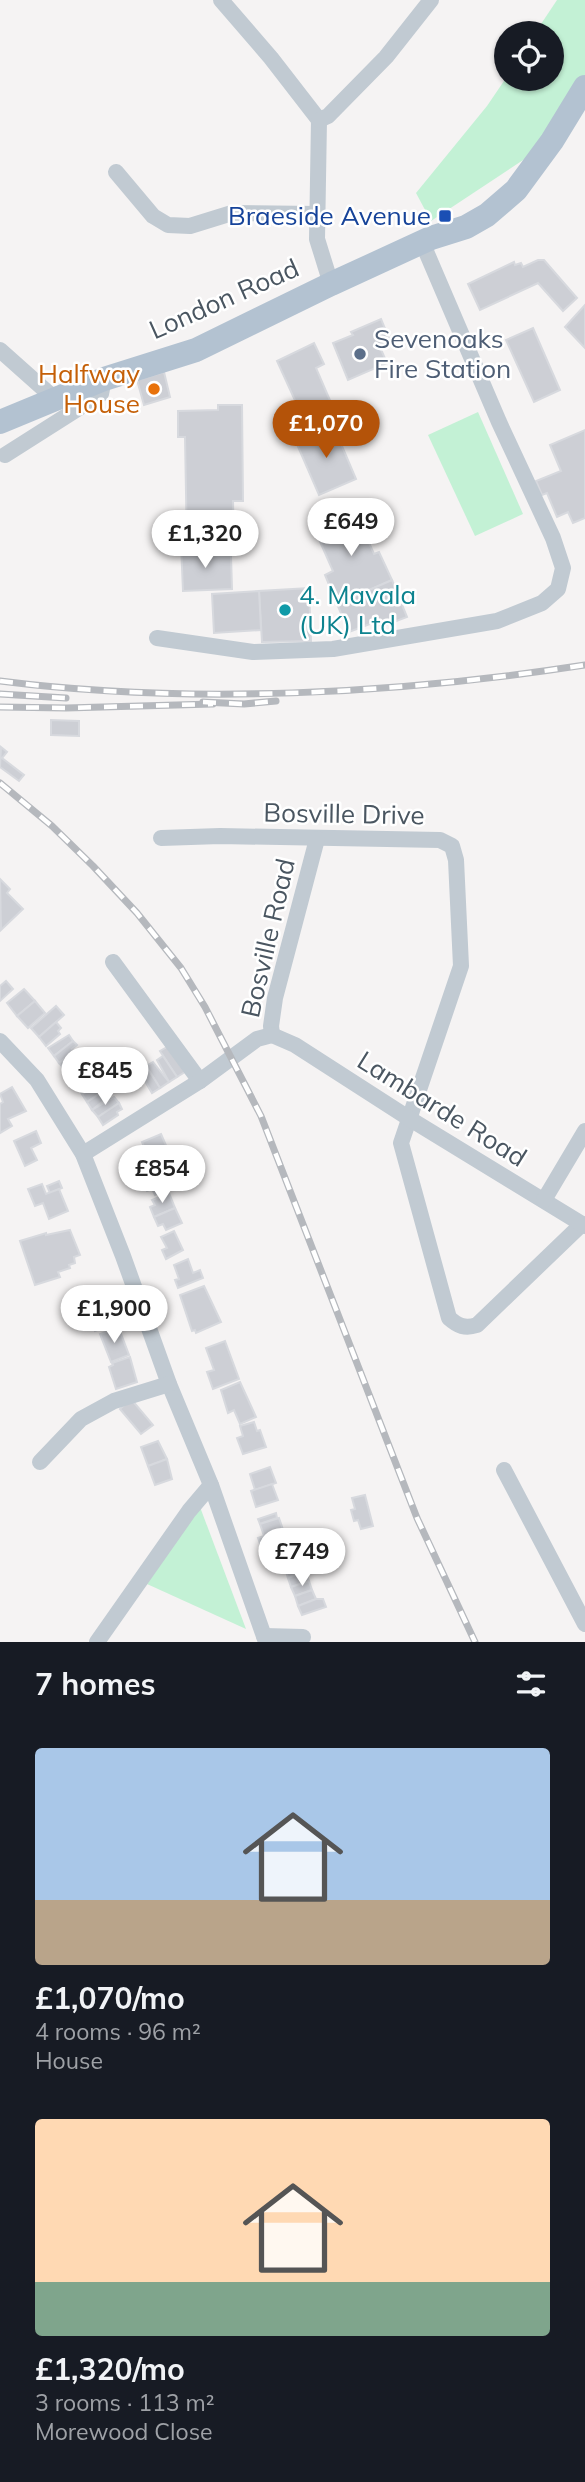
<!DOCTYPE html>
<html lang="en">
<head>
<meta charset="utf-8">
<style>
  :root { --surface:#171b24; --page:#20242c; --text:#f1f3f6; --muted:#9ea1a6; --accent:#b45309 }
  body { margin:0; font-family:Mulish,sans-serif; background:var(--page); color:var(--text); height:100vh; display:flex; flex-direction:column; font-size:26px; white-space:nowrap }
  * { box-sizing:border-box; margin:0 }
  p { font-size:23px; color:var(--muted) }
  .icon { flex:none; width:38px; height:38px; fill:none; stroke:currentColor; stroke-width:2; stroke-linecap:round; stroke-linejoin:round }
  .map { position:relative; height:1642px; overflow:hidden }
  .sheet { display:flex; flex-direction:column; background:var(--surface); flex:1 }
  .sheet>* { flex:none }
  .buttons { position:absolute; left:494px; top:21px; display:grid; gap:14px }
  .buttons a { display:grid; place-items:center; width:70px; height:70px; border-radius:50%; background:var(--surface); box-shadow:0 2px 5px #0004; font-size:35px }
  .price { position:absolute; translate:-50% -60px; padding:0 16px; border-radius:24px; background:#fff; color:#222; font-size:23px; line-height:46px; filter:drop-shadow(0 2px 4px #0008) }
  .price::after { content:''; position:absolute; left:50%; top:42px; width:21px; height:16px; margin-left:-10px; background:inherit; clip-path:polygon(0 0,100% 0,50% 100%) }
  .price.current { background:var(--accent); color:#fff }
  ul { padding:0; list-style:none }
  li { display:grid; align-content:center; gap:14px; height:371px; padding:0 35px }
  li span { display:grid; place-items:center; height:217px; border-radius:7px; color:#555 }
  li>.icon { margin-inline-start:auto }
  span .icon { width:126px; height:126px; fill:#fffc; stroke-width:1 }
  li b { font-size:30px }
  h2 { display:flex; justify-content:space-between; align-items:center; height:84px; padding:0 35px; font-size:30px }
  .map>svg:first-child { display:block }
</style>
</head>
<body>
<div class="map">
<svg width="585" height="1642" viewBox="0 0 585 1642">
  <rect width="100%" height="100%" fill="#f5f3f3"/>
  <g fill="#c3f1d5">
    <polygon points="557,0 585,0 585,87 552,141 431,221 416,193 487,106 506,78 551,79 551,33 535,33"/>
    <polygon points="478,412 523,514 475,536 428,435"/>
    <polygon points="200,1507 246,1629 147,1584"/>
  </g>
  <g fill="#cdcfd5" stroke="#d7d9de" stroke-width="2">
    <polygon points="538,260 544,260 577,298 563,311 538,283 480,310 468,284 514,262 515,265 521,263 523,267"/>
    <polygon points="585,305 585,348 565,327"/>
    <polygon points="381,319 390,341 379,345 387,363 348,380 333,343 353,335 351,332"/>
    <polygon points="533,328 560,390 534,402 506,340"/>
    <polygon points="314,343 324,364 316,368 332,405 303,418 277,361"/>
    <polygon points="164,372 170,397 144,405 137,380"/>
    <polygon points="218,405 242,405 243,501 233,501 234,546 187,547 185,437 178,437 178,411 218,410"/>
    <polygon points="333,425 356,479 319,495 296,442"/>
    <polygon points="585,430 585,518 573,523 568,512 557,517 547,493 542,495 536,481 561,471 550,445"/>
    <polygon points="355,511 374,554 379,552 392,580 337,604 325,575 333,571 314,528"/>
    <polygon points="181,544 187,544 187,547 210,546 210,556 231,555 232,589 183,591"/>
    <polygon points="392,580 407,617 378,628 375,622 349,632 337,604"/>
    <polygon points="309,588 311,641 262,642 259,591"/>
    <polygon points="259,591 261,630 214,633 212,594"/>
    <polygon points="51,720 79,721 79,736 51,735"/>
    <polygon points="1,747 7,752 2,758 24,775 19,781 0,767"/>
    <polygon points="0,879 10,889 7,893 23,909 1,930"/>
    <polygon points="6,981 13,989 0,1001 0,986"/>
    <polygon points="24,989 35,1001 17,1016 7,1003"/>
    <polygon points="35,1001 45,1013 28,1028 17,1016"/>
    <polygon points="56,1006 64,1015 39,1037 31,1028"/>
    <polygon points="56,1022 61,1028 58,1031 60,1034 46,1046 39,1037"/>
    <polygon points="69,1035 73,1041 54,1056 48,1048"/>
    <polygon points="73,1041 77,1045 72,1049 74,1052 59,1063 54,1056"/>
    <polygon points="167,1047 185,1072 177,1077 160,1051"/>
    <polygon points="80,1049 85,1055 65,1070 59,1063"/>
    <polygon points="85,1055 88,1060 83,1064 85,1066 70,1077 65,1070"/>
    <polygon points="163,1056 177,1077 169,1082 157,1060"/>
    <polygon points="153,1062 169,1082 160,1088 146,1066"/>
    <polygon points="94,1066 98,1072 77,1086 72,1078"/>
    <polygon points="146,1066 160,1088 152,1093 143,1078 145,1076 141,1069"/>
    <polygon points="98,1072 102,1078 82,1094 77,1086"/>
    <polygon points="104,1082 108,1088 87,1102 82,1094"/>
    <polygon points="12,1087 26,1111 8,1119 12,1126 0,1133 0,1104 3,1102 0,1094"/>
    <polygon points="108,1088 112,1094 92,1110 87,1102"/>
    <polygon points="114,1097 119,1103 98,1117 92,1110"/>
    <polygon points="119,1103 122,1109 117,1112 118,1115 103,1125 98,1117"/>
    <polygon points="36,1131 41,1143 31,1148 37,1160 25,1166 14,1141"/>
    <polygon points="161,1134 168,1150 149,1159 142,1142"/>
    <polygon points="158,1158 164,1173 143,1182 139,1172 144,1170 141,1165"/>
    <polygon points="164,1173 171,1188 155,1195 152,1189 147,1191 143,1182"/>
    <polygon points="59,1181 62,1188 50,1193 47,1186"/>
    <polygon points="42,1184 46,1194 59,1189 68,1211 49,1219 43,1203 35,1206 28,1189"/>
    <polygon points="169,1193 175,1208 154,1217 150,1207 155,1205 152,1200"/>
    <polygon points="175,1208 182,1223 166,1230 163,1224 158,1226 154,1217"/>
    <polygon points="70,1230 80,1255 74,1257 75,1263 69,1265 70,1268 58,1272 60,1277 35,1285 20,1241 46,1233 46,1235"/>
    <polygon points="174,1231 183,1250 166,1259 162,1250 167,1248 161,1237"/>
    <polygon points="188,1259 193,1273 200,1270 203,1278 178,1288 175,1280 179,1279 174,1265"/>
    <polygon points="204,1286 221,1322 196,1333 195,1330 192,1331 180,1295"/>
    <polygon points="103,1301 105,1307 109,1305 112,1314 109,1316 112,1325 95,1331 85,1308"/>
    <polygon points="116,1328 119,1335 121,1334 129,1355 111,1362 100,1334"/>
    <polygon points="225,1341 239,1379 213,1389 207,1372 214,1370 206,1348"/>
    <polygon points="130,1357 137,1382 116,1389 109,1367 113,1365 112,1363"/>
    <polygon points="240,1382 256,1417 240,1424 234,1410 228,1413 221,1390"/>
    <polygon points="131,1399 153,1425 141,1434 120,1409"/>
    <polygon points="254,1422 257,1431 260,1430 266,1447 243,1454 237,1438 243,1436 240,1426"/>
    <polygon points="158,1441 167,1459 148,1466 141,1447"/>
    <polygon points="167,1459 172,1479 155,1485 148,1466"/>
    <polygon points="270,1467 276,1483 255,1490 250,1474"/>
    <polygon points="272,1484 278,1500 256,1507 251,1491"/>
    <polygon points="365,1495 373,1526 361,1529 358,1520 354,1521 351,1510 355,1509 352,1498"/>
    <polygon points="276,1513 277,1518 260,1524 258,1519"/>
    <polygon points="279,1518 288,1544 263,1552 258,1538 264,1536 260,1524"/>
    <polygon points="309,1559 312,1567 288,1578 285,1568"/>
    <polygon points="306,1571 309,1581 291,1587 288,1578"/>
    <polygon points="309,1581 312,1590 295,1596 291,1587"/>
    <polygon points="312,1590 316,1599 298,1606 295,1596"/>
    <polygon points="316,1599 323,1599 326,1607 302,1615 298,1606"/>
  </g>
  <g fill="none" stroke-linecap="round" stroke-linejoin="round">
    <g stroke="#c1cad2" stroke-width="16">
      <polyline points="221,0 271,58 319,120 317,239 331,284"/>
      <polyline points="319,120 328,116 386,57 431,0"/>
      <polyline points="116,172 153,216 168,225 190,226 232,213 316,214"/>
      <polyline points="0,350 55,399"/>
      <polyline points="5,455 101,394 104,379"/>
      <polyline points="157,638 253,652 333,649 497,621 542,603 558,589 563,568 553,538 499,422 422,242"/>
      <path d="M161,838l59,-2 220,4 12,6 4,14 5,106 -60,177 48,175c9,8 16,11 28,7l105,-101"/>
      <polyline points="113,962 200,1081"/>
      <polyline points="272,1035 295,1045 410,1119 585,1226"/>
      <polyline points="272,1035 271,1026 275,998 317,839"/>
      <polyline points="0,1041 37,1080 83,1154 123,1256 169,1384 211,1485 266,1642"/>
      <polyline points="83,1154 200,1081 257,1039 272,1035"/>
      <polyline points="544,1200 585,1131"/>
      <polyline points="40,1462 81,1419 114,1401 169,1384"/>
      <polyline points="504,1470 585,1624"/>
      <polyline points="264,1636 303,1637"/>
      <polyline points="97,1642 189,1511 211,1485"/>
    </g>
    <polyline stroke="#b3c2d1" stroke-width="24" points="0,422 104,379 196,350 331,284 431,238 466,227 487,215 516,190 552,141 585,87"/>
    <g stroke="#b5b8bd" stroke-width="7">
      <g id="rail">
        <path d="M0,681c190,24 396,13 585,-16"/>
        <polyline points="0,694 66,698"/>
        <polyline points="203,702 244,704 276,701"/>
        <polyline points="0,707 66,708 213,704"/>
        <polyline points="0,783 52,826 93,866 137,913 181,968 205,1007 261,1116 417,1518 475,1642"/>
      </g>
    </g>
    <use href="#rail" stroke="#fff" stroke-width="4.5" stroke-dasharray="13" stroke-linecap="butt"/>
  </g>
  <rect fill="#1a4fb4" stroke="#fff" stroke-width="2.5" x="438" y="209" width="14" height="14" rx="3.5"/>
  <circle fill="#5c6f8a" stroke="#fff" stroke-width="2.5" cx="360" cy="354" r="7"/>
  <circle fill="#e8710a" stroke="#fff" stroke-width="2.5" cx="154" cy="389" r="7"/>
  <circle fill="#0f9aa8" stroke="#fff" stroke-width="2.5" cx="285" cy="610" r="7"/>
  <g text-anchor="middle" stroke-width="5" stroke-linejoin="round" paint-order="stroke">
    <g font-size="26" fill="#164399" stroke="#fff" text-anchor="end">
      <text x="431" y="225">Braeside Avenue</text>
    </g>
    <g font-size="26" fill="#4a5661" stroke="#fff">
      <text transform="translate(224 299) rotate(-24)" y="9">London Road</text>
      <text transform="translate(344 814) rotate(1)" y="9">Bosville Drive</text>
      <text transform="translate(268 938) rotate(-77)" y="9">Bosville Road</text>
      <text transform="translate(442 1109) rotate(32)" y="9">Lambarde Road</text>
    </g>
    <g font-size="26" fill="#4e5e75" stroke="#fff" text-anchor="start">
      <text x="374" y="348">Sevenoaks<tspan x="374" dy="30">Fire Station</tspan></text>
    </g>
    <g font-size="26" fill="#c56008" stroke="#fff" text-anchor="end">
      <text x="140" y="383">Halfway<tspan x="140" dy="30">House</tspan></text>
    </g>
    <g font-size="26" fill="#0d838f" stroke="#fff" text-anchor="start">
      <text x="299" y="604">4. Mavala<tspan x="299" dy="30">(UK) Ltd</tspan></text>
    </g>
  </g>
</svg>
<div class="buttons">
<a><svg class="icon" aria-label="locate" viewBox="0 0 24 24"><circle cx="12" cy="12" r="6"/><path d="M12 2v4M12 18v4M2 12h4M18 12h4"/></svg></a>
</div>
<b class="price current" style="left:326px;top:460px">£1,070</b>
<b class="price" style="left:351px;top:558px">£649</b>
<b class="price" style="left:205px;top:570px">£1,320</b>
<b class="price" style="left:105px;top:1107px">£845</b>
<b class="price" style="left:162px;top:1205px">£854</b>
<b class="price" style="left:114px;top:1345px">£1,900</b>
<b class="price" style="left:302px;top:1588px">£749</b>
</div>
<section class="sheet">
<h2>7 homes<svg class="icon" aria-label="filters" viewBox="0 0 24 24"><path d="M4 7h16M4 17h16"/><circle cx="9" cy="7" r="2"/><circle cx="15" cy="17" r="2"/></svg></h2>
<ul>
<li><span style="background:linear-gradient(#a9c7e8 70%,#b9a48a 0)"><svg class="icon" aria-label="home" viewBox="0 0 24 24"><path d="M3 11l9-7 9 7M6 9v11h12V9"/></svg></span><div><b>£1,070/mo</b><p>4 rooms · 96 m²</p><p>House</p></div></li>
<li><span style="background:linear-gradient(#ffd9b3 75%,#7fa58c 0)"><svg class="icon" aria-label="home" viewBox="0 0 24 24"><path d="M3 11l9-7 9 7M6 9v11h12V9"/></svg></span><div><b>£1,320/mo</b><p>3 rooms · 113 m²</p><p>Morewood Close</p></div></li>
</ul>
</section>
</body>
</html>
